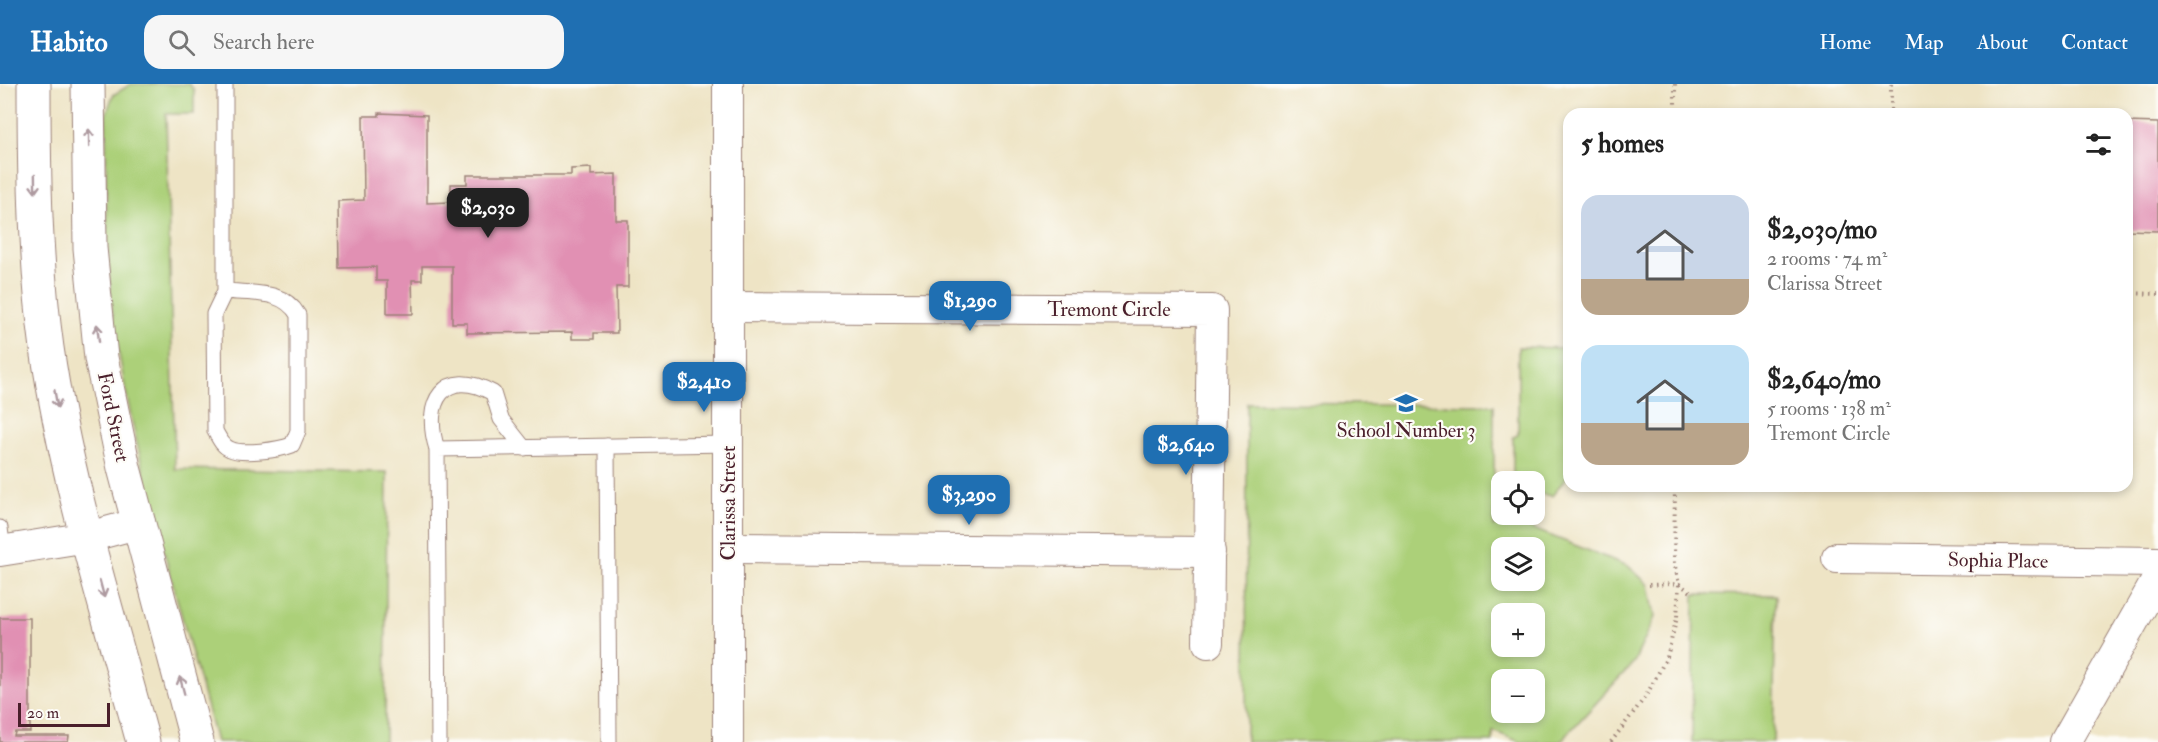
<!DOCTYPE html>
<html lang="en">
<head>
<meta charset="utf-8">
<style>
  :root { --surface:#fff; --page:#f6f6f6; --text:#222; --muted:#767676; --accent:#1f6fb2 }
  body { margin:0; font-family:"IM FELL Double Pica",serif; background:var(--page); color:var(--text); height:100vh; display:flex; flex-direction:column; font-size:22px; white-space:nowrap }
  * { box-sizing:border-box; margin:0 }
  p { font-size:20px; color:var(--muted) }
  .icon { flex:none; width:33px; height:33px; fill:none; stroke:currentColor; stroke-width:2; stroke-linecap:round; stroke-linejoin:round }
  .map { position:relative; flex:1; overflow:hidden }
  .details { position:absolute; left:1563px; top:24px; width:570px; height:384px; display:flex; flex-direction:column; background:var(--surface); border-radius:18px; box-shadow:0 3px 9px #0003 }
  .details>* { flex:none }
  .tools { position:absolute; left:1491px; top:387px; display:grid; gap:12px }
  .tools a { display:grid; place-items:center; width:54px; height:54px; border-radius:12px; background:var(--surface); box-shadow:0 3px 9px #0003; font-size:30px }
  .scale { position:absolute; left:18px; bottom:15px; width:92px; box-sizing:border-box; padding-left:6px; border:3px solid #4a1f2b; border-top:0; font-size:16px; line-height:21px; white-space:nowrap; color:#4a1f2b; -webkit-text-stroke:4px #fdfcf7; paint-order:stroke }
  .price { position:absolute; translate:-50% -51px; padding:0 14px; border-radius:12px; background:var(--accent); color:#fff; font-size:20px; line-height:39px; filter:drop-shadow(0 2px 3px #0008) }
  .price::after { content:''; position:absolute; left:50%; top:36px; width:18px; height:14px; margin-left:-9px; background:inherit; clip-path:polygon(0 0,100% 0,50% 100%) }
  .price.current { background:#222; color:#fff }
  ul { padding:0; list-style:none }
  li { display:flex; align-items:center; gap:18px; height:150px; padding:0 18px }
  li span { display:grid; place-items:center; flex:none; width:168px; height:120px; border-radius:18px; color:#555 }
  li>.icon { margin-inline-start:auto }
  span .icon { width:72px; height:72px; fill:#fffc; stroke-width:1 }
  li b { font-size:26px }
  h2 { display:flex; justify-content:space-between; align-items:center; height:72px; padding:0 18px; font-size:26px }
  header { display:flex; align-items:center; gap:36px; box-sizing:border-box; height:84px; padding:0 30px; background:var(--accent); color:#fff }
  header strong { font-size:28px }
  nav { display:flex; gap:33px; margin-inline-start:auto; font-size:21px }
  .search { width:420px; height:54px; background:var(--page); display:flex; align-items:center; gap:15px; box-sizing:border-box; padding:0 21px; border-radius:18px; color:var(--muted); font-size:22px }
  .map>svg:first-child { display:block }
</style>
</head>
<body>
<header>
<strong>Habito</strong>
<div class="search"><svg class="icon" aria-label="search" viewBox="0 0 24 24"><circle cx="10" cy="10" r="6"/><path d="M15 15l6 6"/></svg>Search here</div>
<nav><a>Home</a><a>Map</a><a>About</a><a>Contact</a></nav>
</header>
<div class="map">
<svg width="2158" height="658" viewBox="0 0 2158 658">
  <rect width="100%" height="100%" fill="#fdfcf7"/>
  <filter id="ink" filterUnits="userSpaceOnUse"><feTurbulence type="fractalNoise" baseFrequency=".0167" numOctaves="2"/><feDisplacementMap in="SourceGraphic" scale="12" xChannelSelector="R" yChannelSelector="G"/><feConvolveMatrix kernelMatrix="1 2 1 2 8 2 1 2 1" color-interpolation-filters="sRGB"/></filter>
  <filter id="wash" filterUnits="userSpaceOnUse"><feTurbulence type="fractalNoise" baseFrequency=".008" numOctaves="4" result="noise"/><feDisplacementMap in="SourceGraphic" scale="24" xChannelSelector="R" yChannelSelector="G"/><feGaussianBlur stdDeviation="1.35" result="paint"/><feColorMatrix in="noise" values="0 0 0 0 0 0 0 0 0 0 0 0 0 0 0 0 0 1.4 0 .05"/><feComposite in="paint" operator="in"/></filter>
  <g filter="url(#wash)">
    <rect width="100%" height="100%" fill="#eee4c5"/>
    <g fill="#acd079" stroke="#7b7852" stroke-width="1.5" fill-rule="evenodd">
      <path d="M131,0h58l5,6v24h-28l9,355 212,3 -2,270h-169c-36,-138 -81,-277 -102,-419 -10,-69 -7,-139 -8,-208l7,-20z"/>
      <polygon points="1518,263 1569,264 1569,390 1552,412 1535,409 1534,398 1513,397 1513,353 1518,351"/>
      <path d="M1247,319l247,2v122l14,-8 120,47 21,19 6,32 -21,45 -74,80h-40l-27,-11v11h-247zM1502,464h32v32h-32zM1502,530h32v32h-32zM1502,596h32v32h-32z"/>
      <polygon points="1694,510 1776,511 1773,658 1692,658"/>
    </g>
    <g id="blocks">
      <g fill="#e190b3">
        <polygon points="379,29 427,31 427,119 451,118 451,100 467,100 467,91 571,91 571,85 591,84 591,91 616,90 616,136 628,136 628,203 616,203 617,249 594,249 594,255 572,255 572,248 467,249 467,239 452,239 452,182 422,182 422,196 412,196 413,230 387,230 387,197 376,197 376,183 339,184 338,117 364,116 363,32 379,32"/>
        <polygon points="2127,38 2158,39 2158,147 2127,146"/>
        <polygon points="0,534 30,534 30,648 15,648 14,652 69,652 68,658 0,658"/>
      </g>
    </g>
  </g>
  <g filter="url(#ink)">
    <use href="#blocks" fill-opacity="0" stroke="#9c8278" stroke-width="1.5"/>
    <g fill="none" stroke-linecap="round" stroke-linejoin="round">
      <g stroke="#9c8278" stroke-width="17">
        <g id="service">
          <path d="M225,0v207l-11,23 1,117c4,7 7,15 15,18 12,6 49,1 62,-4l6,-14v-116c-15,-26 -46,-21 -73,-24"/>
          <polyline points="607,362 609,658"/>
          <path d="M437,365c-15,-47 7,-83 56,-56l8,26 23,29"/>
          <polyline points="0,444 3,467"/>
          <polyline points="439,658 437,365 728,360"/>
        </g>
      </g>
      <g stroke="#9c8278" stroke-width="32">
        <g id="minor">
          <polyline points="728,223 1212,226 1208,559"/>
          <polyline points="728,464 1210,468"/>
          <polyline points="0,467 88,453 140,439"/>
          <polyline points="1837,474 2158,478"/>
          <polyline points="728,658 728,0"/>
          <polyline points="2065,658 2158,494"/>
        </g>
      </g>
      <g stroke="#9c8278" stroke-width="35">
        <g id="secondary">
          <path d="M34,0c0,88 1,177 13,264 19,133 61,264 96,394"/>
          <polyline points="88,0 90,164 101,274 124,384 197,658"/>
        </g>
      </g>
      <g stroke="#9c8278" stroke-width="4" stroke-dasharray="1.5 4.5" stroke-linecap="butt">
        <polyline points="1675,0 1675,30"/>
        <polyline points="1891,0 1891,30"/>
        <polyline points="2127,209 2158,210"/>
        <polyline points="1649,501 1679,500 1694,510"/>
        <polyline points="1611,658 1646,612 1667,573 1677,533 1679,500 1674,478 1675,402"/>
      </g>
      <use href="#service" stroke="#fff" stroke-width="15"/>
      <use href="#minor" stroke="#fff" stroke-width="30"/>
      <use href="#secondary" stroke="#fff" stroke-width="33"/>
    </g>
    <defs><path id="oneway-shaft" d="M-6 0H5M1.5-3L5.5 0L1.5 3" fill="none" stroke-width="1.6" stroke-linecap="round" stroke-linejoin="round" transform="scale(1.5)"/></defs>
    <g stroke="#ae9aa0">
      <use href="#oneway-shaft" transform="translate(89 54) rotate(-91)"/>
      <use href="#oneway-shaft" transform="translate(35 100) rotate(89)"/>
      <use href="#oneway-shaft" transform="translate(98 249) rotate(-97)"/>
      <use href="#oneway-shaft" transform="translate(56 315) rotate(80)"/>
      <use href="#oneway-shaft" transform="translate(102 505) rotate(75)"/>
      <use href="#oneway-shaft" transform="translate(182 601) rotate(-105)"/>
    </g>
  </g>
  <defs>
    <g id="school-bare" transform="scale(1.8)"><path d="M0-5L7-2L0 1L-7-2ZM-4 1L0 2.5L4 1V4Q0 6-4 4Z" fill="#1f6fb2" stroke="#fdfcf7" stroke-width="2.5" paint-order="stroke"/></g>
  </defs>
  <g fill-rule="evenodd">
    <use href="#school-bare" x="1406" y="319"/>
  </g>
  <g text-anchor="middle" stroke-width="4.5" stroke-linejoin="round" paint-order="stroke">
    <g font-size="20" fill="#4a1f2b" stroke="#fdfcf7">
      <text x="1109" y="232">Tremont Circle</text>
      <text transform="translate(114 333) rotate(78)" y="7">Ford Street</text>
      <text transform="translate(728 419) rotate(-90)" y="7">Clarissa Street</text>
      <text transform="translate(1998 476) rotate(1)" y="7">Sophia Place</text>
    </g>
    <g font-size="20" fill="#4a1f2b" stroke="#fdfcf7">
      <text x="1406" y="353">School Number 3</text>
    </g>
  </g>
</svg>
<div class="tools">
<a><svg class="icon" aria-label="locate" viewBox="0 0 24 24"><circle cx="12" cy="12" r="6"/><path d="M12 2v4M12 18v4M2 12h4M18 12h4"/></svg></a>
<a><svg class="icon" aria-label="layers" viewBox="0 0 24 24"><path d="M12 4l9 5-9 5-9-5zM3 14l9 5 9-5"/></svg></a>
<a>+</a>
<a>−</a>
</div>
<div class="scale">20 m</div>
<b class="price current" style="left:488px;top:155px">$2,030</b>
<b class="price" style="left:970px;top:248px">$1,290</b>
<b class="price" style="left:704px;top:329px">$2,410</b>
<b class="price" style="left:1186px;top:392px">$2,640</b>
<b class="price" style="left:969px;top:442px">$3,290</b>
<section class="details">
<h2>5 homes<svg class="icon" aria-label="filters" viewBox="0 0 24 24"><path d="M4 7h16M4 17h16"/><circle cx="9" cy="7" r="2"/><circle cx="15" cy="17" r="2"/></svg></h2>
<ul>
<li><span style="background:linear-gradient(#c9d6e8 70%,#b9a48a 0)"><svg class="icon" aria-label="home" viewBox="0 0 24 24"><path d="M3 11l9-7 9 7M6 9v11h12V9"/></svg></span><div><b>$2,030/mo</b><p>2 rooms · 74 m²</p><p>Clarissa Street</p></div></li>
<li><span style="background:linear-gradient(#bfe0f5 65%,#b9a48a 0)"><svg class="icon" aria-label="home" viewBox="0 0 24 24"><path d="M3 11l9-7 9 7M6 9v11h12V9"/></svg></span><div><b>$2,640/mo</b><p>5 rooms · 138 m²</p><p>Tremont Circle</p></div></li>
</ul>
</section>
</div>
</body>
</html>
